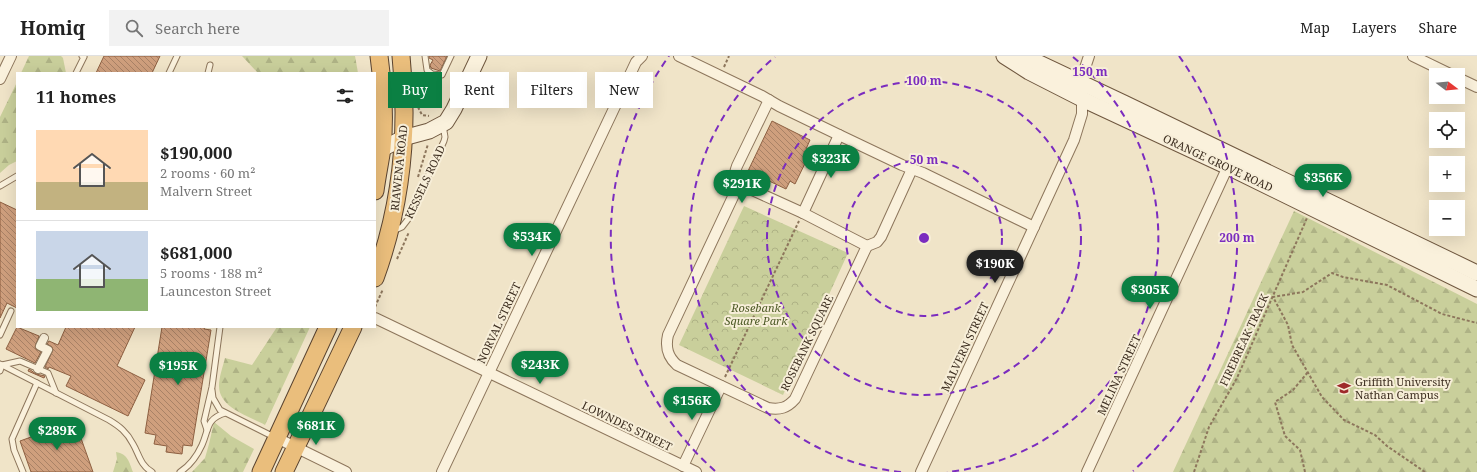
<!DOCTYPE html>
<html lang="en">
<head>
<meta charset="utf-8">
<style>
  :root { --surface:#fff; --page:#f2f2f2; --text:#222; --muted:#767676; --line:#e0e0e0; --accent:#0b8043 }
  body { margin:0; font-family:"Noto Serif",serif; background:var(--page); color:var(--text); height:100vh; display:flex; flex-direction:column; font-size:15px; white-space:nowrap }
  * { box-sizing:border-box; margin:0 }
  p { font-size:13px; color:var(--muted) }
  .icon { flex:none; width:22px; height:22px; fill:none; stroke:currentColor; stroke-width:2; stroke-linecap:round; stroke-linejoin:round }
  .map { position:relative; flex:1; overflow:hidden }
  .panel { position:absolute; left:16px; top:16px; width:360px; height:256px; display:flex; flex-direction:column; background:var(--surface); border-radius:0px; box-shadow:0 4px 16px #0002 }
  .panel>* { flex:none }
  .banner { position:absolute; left:388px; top:16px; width:380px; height:36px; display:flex; gap:8px }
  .needle { width:26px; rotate:106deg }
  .tools { position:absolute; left:1429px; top:12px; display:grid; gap:8px }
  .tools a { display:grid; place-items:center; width:36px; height:36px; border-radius:0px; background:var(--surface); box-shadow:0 4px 16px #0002; font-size:20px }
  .price { position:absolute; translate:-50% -34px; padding:0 9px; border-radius:14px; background:var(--accent); color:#fff; font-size:13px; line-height:26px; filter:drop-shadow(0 1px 2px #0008) }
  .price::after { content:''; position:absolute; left:50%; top:24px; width:12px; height:9px; margin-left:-6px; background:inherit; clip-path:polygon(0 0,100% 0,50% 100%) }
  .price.active { background:#222; color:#fff }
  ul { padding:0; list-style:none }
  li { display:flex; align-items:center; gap:12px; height:100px; padding:0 20px }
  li+li { border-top:1px solid var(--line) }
  li span { display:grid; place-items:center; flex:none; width:112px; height:80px; border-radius:0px; color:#555 }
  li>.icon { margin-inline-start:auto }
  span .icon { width:48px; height:48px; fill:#fffc; stroke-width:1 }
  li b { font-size:17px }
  h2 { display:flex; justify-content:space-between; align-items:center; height:48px; padding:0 20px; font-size:17px }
  .chip { padding:0 14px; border-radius:0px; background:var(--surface); box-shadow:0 4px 16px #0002; font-size:14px; line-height:36px }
  .chip.active { background:var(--accent); color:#fff }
  header { display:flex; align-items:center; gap:24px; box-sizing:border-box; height:56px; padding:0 20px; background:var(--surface); border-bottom:1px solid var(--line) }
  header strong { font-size:19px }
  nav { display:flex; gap:22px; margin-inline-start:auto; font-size:14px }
  .search { width:280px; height:36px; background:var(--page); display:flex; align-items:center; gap:10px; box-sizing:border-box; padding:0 14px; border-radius:0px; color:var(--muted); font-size:15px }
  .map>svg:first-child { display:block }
</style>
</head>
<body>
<header>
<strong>Homiq</strong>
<div class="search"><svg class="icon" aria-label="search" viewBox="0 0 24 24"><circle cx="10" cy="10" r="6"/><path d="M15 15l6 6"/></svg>Search here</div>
<nav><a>Map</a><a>Layers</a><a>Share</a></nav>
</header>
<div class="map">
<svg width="1477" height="416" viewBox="0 0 1477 416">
  <defs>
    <pattern id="forest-firs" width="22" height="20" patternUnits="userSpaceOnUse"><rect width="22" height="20" fill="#c9cf9b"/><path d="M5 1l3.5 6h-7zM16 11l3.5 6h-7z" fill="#aeb285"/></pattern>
    <pattern id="park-crowns" width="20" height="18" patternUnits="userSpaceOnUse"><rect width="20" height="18" fill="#c9cf9b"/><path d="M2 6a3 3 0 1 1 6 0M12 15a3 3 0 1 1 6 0" fill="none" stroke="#aeb285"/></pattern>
    <pattern id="building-back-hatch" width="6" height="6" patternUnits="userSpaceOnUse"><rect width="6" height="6" fill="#cf9f7d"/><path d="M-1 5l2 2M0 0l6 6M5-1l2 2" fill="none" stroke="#a98266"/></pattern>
  </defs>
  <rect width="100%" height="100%" fill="#f0e4c8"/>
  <g fill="url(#forest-firs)">
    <polygon points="29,0 61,0 63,2 66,17 21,17"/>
    <polygon points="242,0 355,0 358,17 258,17"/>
    <polygon points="17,26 17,105 9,109 0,117 0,61"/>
    <polygon points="1294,155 1477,248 1477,416 1173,416"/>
    <path d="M277,271h33l-45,98c-16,-9 -46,-17 -46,-39 0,-9 4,-20 6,-28l27,7z"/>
    <polygon points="214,366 231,380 254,393 243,416 192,416 205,402 209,388"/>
    <path d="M116,396c12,2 13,10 17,20h-20l4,-13z"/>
  </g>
  <polygon fill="url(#park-crowns)" points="744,150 848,197 783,339 679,289"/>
  <polygon fill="#c9cf9b" points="774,255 791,262 785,279 767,273"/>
  <g fill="url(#building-back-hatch)" stroke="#8d5f41">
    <polygon points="104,0 160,0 152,17 96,17"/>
    <polygon points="429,0 447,0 440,15 431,12 430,9 433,4 429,2"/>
    <polygon points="772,65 810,84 806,93 811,95 795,128 790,125 786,133 748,115"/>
    <polygon points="0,146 17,154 17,252 7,247 0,262"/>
    <polygon points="17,271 39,280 35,291 36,293 41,296 35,307 6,293"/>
    <polygon points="66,271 135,271 117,310 145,324 128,360 66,330 71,320 49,311 48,313 45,311 53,294 52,291 47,288 49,285 58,289"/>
    <polygon points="162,271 205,271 204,273 211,274 192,390 183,389 182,398 166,396 167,390 154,388 156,379 145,377"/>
    <polygon points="29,313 36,318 45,320 44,322 28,315"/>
    <polygon points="70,367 73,373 77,371 93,416 31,416 20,385"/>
  </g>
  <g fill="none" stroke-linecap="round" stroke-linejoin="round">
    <g stroke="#8d765c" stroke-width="7">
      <g id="service">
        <polyline points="425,0 427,14 432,18 442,19 451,0"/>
        <polyline points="76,17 84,1 82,0"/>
        <polyline points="169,17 177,0"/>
        <polyline points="208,17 210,9"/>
        <polyline points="0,130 17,120"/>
        <polyline points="393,175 402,171 409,162 444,85 445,81 443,69"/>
        <polyline points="0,279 11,255"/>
        <path d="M0,308l109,56c10,6 18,12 24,24 6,10 7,21 19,28"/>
        <polyline points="0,315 2,309 20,305 48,317 56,337"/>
        <polyline points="212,334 213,342 220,354 274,381"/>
        <polyline points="207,374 204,365 205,361 212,331 220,271"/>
        <polyline points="23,416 14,394 12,383 37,327"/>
        <path d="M180,416c11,-7 17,-16 22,-27 7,-16 4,-26 23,-32"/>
      </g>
    </g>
    <g stroke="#8d765c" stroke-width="10">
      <polyline id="pedestrian" points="38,313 48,294 40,290 44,282"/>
    </g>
    <g stroke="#8d765c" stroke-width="12">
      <g id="minor">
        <polyline points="679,0 762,40 779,50 839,79 902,109 923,117 1034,171"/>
        <polyline points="1413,0 1452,19"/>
        <polyline points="1458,22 1477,31"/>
        <polyline points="0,23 11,0"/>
        <path d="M739,128l64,29 64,33 -72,153c-8,9 -15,11 -27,9l-91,-43c-9,-8 -12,-17 -9,-30z"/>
        <path d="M739,128c-4,-6 -5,-11 -2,-18l32,-66"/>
        <polyline points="803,157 839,79"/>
        <polyline points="867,190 877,186 881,181 912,113"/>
        <polyline points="375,262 696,416"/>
        <polyline points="277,382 346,416"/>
        <polyline points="683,410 721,330"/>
        <polyline points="442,416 636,6 642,0"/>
        <polyline points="921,416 1074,84 1082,58 1082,27 1085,12 1089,0"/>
        <polyline points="1087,416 1230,106"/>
      </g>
    </g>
    <g stroke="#6f573f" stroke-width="17">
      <g id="secondary">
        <polyline points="1004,0 1029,16 1082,43 1228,111 1477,233"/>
        <polyline points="1019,0 1035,5 1124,47 1477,217"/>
        <polyline points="382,93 403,82 429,75 446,66 454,53 479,0"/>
      </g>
    </g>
    <g stroke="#5b4430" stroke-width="19">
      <g id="trunk">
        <path d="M375,135c2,-15 5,-29 7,-43 3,-30 1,-62 -3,-92"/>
        <path d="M375,222c26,-71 34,-147 26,-222"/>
        <polyline points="261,416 328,271"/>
        <polyline points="284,416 353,271"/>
      </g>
    </g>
    <g stroke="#8d765c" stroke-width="2" stroke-dasharray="3 2" stroke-linecap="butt">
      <polyline points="724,11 729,0"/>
      <polyline points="418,51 422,59 429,60"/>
      <polyline points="418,121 428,88"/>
      <polyline points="397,203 409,176"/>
      <polyline points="375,251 383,233"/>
      <polyline points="725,321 799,165"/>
      <polyline points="1194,416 1209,371 1237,322 1307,162"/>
      <polyline points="1305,416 1300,394 1285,380 1275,346 1293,334 1308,316"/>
      <polyline points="1425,416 1387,390 1375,379 1344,364 1322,341 1292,289 1288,269 1273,241 1303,236 1332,217 1343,221 1387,229 1442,258 1477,267"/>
    </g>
    <use href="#service" stroke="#faf1dc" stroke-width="5"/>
    <use href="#pedestrian" stroke="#faf1dc" stroke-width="8"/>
    <use href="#minor" stroke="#faf1dc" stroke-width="10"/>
    <use href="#secondary" stroke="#faf1dc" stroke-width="15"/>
    <use href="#trunk" stroke="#eabe7c" stroke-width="17"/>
  </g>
  <g fill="none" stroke="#7b2cbf" stroke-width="2" stroke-dasharray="7 5">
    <circle cx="924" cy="182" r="78"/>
    <circle cx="924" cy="182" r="157"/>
    <path d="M901 416A235 235 0 0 1 775 1M1073 1A235 235 0 0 1 947 416"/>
    <path d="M715 415A313 313 0 0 1 669 0M1179 0A313 313 0 0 1 1133 415"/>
  </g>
  <defs>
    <g id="university-bare" transform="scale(1.08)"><path d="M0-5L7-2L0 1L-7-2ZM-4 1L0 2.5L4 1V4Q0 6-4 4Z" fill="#9e2a2b" stroke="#f7eed8" stroke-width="2.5" paint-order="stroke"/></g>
  </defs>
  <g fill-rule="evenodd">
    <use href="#university-bare" x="1344" y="332"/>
  </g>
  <g text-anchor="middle" stroke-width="4" stroke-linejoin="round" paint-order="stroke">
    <g font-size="11" fill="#3d2e20" stroke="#f7eed8">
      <text transform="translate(1218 107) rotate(25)" y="4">ORANGE GROVE ROAD</text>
      <text transform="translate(399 112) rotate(-84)" y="4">RIAWENA ROAD</text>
      <text transform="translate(425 126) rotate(-65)" y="4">KESSELS ROAD</text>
      <text transform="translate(499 267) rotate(-65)" y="4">NORVAL STREET</text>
      <text transform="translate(1244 284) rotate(-65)" y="4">FIREBREAK TRACK</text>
      <text transform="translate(807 287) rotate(-64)" y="4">ROSEBANK SQUARE</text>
      <text transform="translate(965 291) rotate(-65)" y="4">MALVERN STREET</text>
      <text transform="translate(1119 319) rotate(-65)" y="4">MELINA STREET</text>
      <text transform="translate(627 370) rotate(26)" y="4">LOWNDES STREET</text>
    </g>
    <g font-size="11" font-style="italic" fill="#4d5a26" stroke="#f7eed8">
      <text x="756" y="256">Rosebank<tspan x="756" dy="13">Square Park</tspan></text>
    </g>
    <g font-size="11" fill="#3d2e20" stroke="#f7eed8" text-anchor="start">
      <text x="1355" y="330">Griffith University<tspan x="1355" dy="13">Nathan Campus</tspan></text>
    </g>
  </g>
  <circle cx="924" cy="182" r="6" fill="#7b2cbf" stroke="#f7eed8" stroke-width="2"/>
  <g font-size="12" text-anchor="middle" font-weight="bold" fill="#7b2cbf" stroke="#f7eed8" stroke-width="4" stroke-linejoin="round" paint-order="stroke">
    <text x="1090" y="20">150 m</text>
    <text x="924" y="29">100 m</text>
    <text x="924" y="108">50 m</text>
    <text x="1237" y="186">200 m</text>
  </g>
</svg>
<div class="tools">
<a><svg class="needle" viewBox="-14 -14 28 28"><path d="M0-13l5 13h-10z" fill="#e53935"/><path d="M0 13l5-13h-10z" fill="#767676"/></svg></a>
<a><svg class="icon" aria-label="locate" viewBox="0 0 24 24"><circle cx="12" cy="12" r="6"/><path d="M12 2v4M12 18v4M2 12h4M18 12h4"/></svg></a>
<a>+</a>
<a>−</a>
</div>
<b class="price" style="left:831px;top:123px">$323K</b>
<b class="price" style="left:1323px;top:142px">$356K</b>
<b class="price" style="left:742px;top:148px">$291K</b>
<b class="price" style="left:532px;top:201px">$534K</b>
<b class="price active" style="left:995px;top:228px">$190K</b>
<b class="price" style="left:1150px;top:254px">$305K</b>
<b class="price" style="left:540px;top:329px">$243K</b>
<b class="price" style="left:178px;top:330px">$195K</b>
<b class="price" style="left:692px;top:365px">$156K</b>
<b class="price" style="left:316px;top:390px">$681K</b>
<b class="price" style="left:57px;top:395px">$289K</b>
<div class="banner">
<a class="chip active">Buy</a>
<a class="chip">Rent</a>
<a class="chip">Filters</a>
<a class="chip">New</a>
</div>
<section class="panel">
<h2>11 homes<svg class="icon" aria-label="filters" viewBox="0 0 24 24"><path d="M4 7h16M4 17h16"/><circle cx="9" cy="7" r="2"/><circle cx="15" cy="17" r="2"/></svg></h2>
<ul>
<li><span style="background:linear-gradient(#ffd9b3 65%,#c2b280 0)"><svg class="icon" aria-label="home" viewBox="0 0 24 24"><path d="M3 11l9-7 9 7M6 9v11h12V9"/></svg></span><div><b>$190,000</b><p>2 rooms · 60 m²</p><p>Malvern Street</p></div></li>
<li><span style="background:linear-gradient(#c9d6e8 60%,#8fb573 0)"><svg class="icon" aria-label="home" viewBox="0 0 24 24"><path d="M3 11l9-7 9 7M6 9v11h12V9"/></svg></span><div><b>$681,000</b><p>5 rooms · 188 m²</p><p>Launceston Street</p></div></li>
</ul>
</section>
</div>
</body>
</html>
